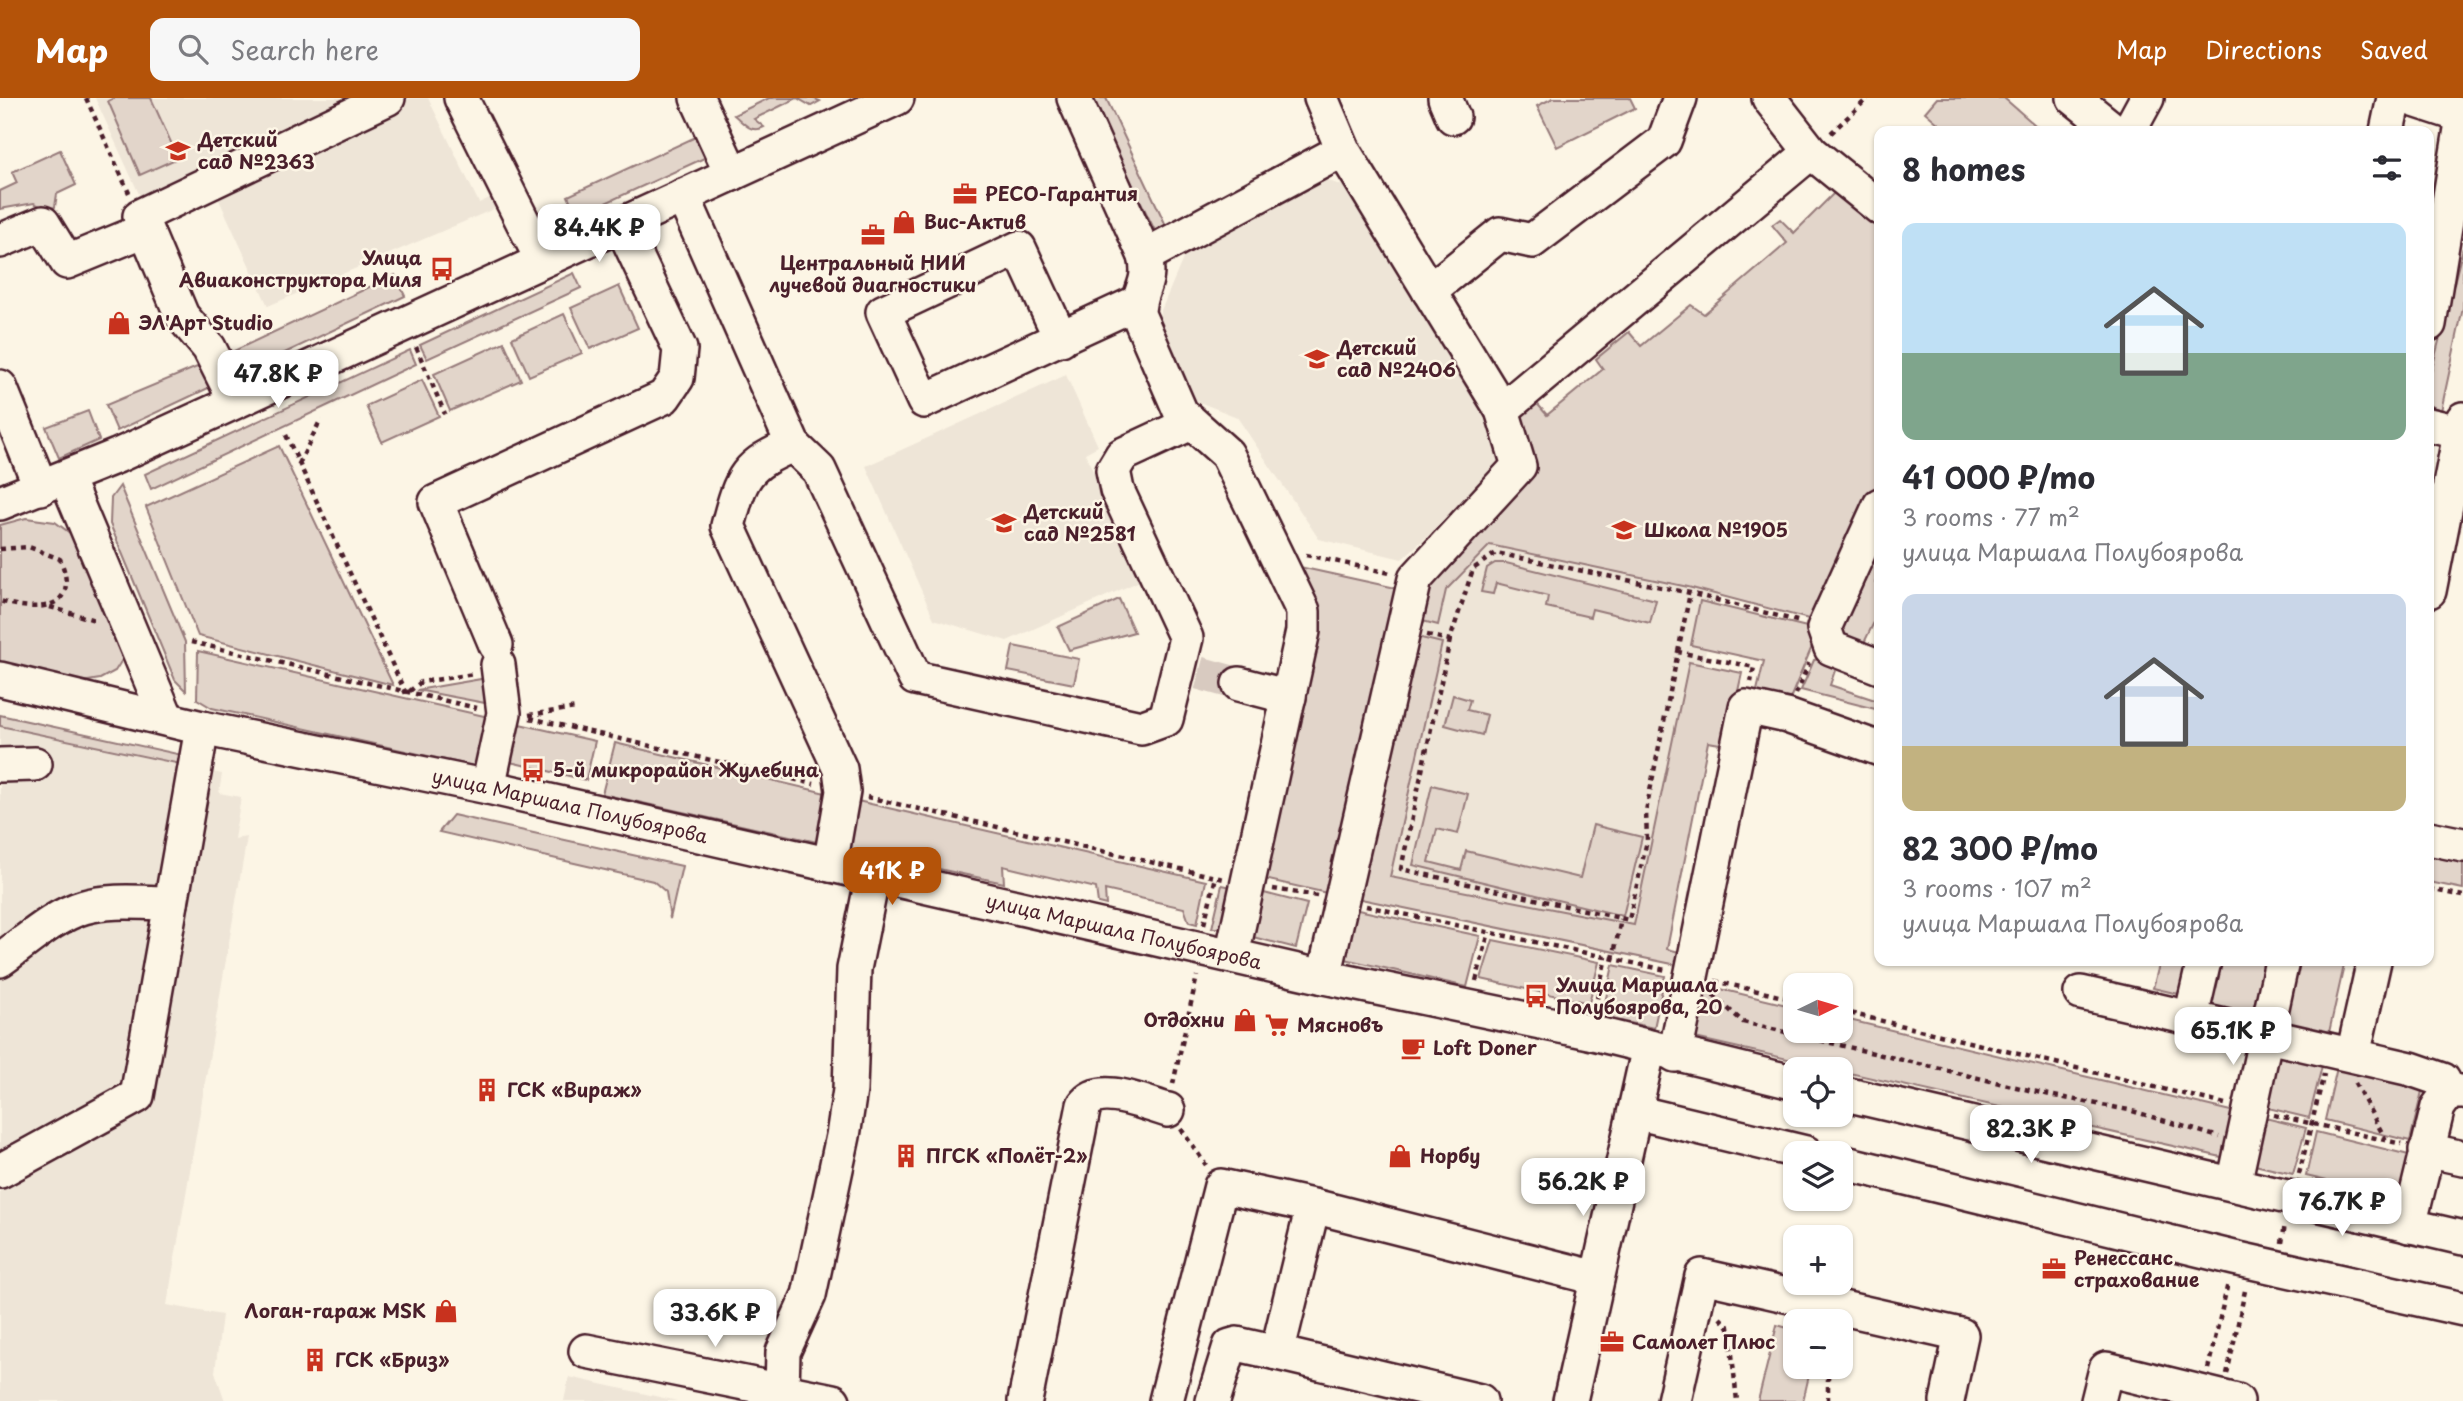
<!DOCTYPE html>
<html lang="en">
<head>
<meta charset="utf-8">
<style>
  :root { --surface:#fff; --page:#f7f7f7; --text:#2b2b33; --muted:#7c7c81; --accent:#b45309 }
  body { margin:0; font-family:"Playpen Sans",sans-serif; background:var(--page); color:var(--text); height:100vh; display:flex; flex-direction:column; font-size:26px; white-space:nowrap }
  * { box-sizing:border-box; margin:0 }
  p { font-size:23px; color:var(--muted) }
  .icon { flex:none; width:38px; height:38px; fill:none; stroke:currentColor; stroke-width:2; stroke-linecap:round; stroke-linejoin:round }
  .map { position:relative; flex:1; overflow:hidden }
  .details { position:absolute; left:1874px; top:28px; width:560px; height:840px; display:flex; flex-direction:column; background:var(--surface); border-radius:14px; box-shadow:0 2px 5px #0004 }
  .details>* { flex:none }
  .needle { width:46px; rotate:85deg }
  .fabs { position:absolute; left:1783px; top:875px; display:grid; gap:14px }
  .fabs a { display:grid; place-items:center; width:70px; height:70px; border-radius:14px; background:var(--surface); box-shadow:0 2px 5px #0004; font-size:35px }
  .price { position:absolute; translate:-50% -60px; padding:0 16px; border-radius:14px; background:#fff; color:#222; font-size:23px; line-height:46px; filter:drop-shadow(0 2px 4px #0008) }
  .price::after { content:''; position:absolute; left:50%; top:42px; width:21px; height:16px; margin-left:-10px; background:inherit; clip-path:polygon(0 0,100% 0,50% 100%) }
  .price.active { background:var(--accent); color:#fff }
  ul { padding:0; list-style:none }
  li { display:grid; align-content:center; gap:14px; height:371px; padding:0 28px }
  li span { display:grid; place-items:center; height:217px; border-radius:14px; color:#555 }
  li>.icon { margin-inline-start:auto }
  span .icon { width:126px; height:126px; fill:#fffc; stroke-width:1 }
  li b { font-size:30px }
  h2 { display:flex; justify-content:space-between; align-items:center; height:84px; padding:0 28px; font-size:30px }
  header { display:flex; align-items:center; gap:42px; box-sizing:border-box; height:98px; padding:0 35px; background:var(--accent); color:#fff }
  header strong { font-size:33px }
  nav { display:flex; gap:38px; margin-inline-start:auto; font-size:24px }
  .search { width:490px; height:63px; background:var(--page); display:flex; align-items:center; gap:18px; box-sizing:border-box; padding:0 24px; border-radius:14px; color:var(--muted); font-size:26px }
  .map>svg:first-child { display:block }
</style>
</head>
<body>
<header>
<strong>Map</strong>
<div class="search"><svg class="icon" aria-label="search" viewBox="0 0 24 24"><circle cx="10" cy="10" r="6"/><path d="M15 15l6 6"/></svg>Search here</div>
<nav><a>Map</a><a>Directions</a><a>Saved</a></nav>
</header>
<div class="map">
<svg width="2463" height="1303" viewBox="0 0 2463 1303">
  <rect width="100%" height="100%" fill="#fcf5e5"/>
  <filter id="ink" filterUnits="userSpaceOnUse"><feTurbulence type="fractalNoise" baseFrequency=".0143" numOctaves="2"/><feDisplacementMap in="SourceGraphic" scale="14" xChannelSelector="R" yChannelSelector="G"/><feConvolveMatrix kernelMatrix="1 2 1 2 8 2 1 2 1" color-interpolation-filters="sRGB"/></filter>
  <g filter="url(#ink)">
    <g fill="#eee5d7">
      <polygon points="95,0 349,0 140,98"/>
      <polygon points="410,0 428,0 479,105 498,96 503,107 268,208 215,93"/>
      <polygon points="1315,78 1368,97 1494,318 1508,365 1402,461 1319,441 1237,319 1189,300 1157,222 1190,144"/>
      <polygon points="1066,277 1098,348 1085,355 1142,482 1007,543 934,521 866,368"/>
      <polygon points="1542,384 1721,481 1646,836 1364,778 1432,485"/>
      <polygon points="0,628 222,676 219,695 241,699 234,741 247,739 167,1207 222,1217 215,1274 225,1303 0,1303"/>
      <polygon points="569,1279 677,1303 564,1303"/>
    </g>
    <g fill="#e2d5ca" stroke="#967a7a" stroke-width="2">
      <polygon points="114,0 151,0 178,60 140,77 108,3"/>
      <path d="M769,0h44l7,3 -9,5 -14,-8 -43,21 10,8c-13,7 -20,-4 -30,-12z"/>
      <polygon points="1090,0 1106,0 1171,138 1160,143"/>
      <polygon points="1553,0 1630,0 1635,10 1557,49 1537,8"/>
      <polygon points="1937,0 2004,0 2042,33 1947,33 1925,14"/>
      <polygon points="702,36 711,57 577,118 568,98"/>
      <polygon points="60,52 76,87 57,96 55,109 46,111 34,105 0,111 0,93 17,85 12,74"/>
      <polygon points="1836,93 1879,125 1879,394 1820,524 1688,489 1490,447 1446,492 1438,527 1415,521 1422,483 1533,371 1515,321 1534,302 1547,317 1603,271 1596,261 1629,234 1641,248 1691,207 1704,216 1787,145 1772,127 1780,121 1794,135"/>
      <polygon points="2463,150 2463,210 2441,313 2429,307 2429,282"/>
      <polygon points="574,175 581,190 427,261 420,247"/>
      <polygon points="395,177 405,198 251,271 231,270 221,259"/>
      <polygon points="619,188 638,230 590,251 571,210"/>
      <polygon points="564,216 582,255 529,278 512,240"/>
      <polygon points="504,244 521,282 450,313 434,276"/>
      <polygon points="410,252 416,266 151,391 145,376"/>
      <polygon points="209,264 219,285 117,333 106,307"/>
      <polygon points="422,282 439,318 382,344 366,308"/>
      <polygon points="88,313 99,342 59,360 46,329"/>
      <polygon points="279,348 393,587 198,538 146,409"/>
      <polygon points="120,388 185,544 186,593 175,582 110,426 111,400"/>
      <polygon points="26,420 55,424 82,444 123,543 122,562 115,573 100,581 76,585 0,569 0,427"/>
      <polygon points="1879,422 1879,475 1875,485 1879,488 1879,514 1860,553 1836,542"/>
      <polygon points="1495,465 1506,465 1656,502 1650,525 1592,511 1590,519 1546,509 1548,498 1496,485 1493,496 1481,494 1487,470"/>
      <polygon points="1295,468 1405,492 1336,797 1260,780"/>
      <polygon points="1119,501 1134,534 1069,552 1058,529"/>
      <polygon points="1700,503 1819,532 1787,608 1755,601 1764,563 1691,547"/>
      <polygon points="1413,538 1442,545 1390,779 1634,827 1689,564 1742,575 1726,647 1708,644 1667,851 1684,855 1682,868 1356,800"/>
      <polygon points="1013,548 1079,561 1074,586 1008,573"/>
      <polygon points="198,553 493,620 482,670 212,610 197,601"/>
      <polygon points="1840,558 1830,587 1875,602 1879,596 1879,612 1801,592 1814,562"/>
      <polygon points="487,580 490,606 417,592"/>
      <polygon points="1453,597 1470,602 1467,612 1487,617 1482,637 1445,627"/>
      <polygon points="0,617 182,657 185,667 0,628"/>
      <polygon points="515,625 595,643 586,682 506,663"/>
      <polygon points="615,645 834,697 826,746 602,696"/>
      <polygon points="1432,687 1468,696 1458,736 1437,731 1429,764 1461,772 1466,753 1580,780 1593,727 1642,739 1623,818 1413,767"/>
      <polygon points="849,701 1206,783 1197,826 1189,824 1184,810 1105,792 1106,807 1098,805 1096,790 1003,768 1004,785 841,750"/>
      <polygon points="453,717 682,768 670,821 666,794 653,783 439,734"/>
      <polygon points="2429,747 2463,755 2463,791 2429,784"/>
      <polygon points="1222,787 1237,790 1221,830 1212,830"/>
      <polygon points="1260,794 1307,806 1296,850 1249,838"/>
      <polygon points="1344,809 1480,838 1467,889 1332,858"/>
      <polygon points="1493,842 1599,864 1589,905 1481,881"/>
      <polygon points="2160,863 2191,863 2183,897 2153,890"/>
      <polygon points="2213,863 2272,863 2259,923 2202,911"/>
      <polygon points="2294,863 2345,863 2328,939 2279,928"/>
      <polygon points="1613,867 1665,878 1654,930 1602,919"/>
      <polygon points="1704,887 1795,909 1796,933 1841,933 1841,920 2239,1015 2226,1060 1695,940"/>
      <polygon points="2275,948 2324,960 2309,1020 2260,1008"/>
      <polygon points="2338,965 2424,985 2410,1043 2325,1022"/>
      <polygon points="2257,1018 2306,1030 2293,1076 2246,1065"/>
      <polygon points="2316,1034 2417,1059 2408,1102 2306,1078"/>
      <polygon points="1777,1227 1795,1232 1796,1269 1811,1269 1803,1303 1758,1303"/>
    </g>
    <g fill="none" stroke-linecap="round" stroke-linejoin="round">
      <polyline stroke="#d8cac0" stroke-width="33" stroke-dasharray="33 17" stroke-linecap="butt" points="1199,575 1239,586"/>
      <g stroke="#4a1f2b" stroke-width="38">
        <g id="minor">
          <polyline points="461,0 542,162"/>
          <polyline points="697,0 732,76"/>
          <path d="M1074,0l71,158c7,29 -7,32 -7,58l43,99 46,41 76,157v20l-71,324"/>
          <polyline points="1321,0 1343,52 1502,312 1519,368 1415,481 1324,879"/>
          <polyline points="1445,0 1453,19"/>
          <polyline points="1769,0 1811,54 1880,110"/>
          <polyline points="2074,0 2115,33"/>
          <polyline points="2408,0 2463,18"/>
          <polyline points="2129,33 2147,0"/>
          <polyline points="2387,33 2394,0"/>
          <polyline points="683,98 793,347 819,372 915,580 1141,630 1166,621 1186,540 1117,392 1113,372 1122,357 1191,325"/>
          <polyline points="0,143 43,125 67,164 145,132"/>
          <polyline points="1145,158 1343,52"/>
          <polyline points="1429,193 1500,136 1532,143 1664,43 1680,0"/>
          <polyline points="2429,226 2463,19"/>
          <polyline points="1061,241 1019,150 883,214 924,303 1138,204"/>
          <polyline points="0,289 41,390"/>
          <polyline points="235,302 209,250 182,218 140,118 388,0"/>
          <polyline points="1502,312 1811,54"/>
          <polyline points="2429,327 2463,335"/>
          <path d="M793,347c-48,20 -52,31 -65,81l112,243 3,22 -13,74"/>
          <polyline points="66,380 167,621"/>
          <polyline points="0,405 117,358 897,0"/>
          <polyline points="1880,407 1824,530 1831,550 1880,569"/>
          <polyline points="2429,493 2463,321"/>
          <polyline points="496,547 436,404 664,299 677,280 680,251 621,126"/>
          <path id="s1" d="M0,581l202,49 286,59 836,190 265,55 207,51"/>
          <polyline points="1239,586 1289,599"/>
          <polyline points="0,667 35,666"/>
          <polyline points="488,689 504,615 498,567"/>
          <polyline points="2429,740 2463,747"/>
          <path d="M0,862c26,-18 53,-44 84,-53 28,-8 58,-4 87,-4"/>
          <polyline points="2081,895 2411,971 2443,982 2449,994"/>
          <polyline points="2191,919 2204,863"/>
          <polyline points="1675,957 1746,609 1787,618 1880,651"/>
          <polyline points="2353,957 2374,863"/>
          <polyline points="1841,995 2463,1140"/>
          <polyline points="1635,1014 1806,1055"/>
          <polyline points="2426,1052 2463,1060"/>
          <polyline points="1841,1064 2234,1160 2463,1211"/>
          <polyline points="0,1073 137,998 202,630"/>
          <polyline points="2234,1086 2282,863"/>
          <polyline points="1313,1108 1597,1180"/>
          <polyline points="2409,1128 2438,1009 2449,994 2463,994"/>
          <polyline points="586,1253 833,1303"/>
          <polyline points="1277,1255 1480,1303"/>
          <polyline points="782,1292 783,1254 809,1197 843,1038 850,992 854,871 873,777"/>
          <path d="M1025,1303l59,-296c16,-23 61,-1 84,5"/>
          <polyline points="1166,1303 1221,1088 1313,1108 1277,1255 1237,1246 1230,1248 1213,1303"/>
          <polyline points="1570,1303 1649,949"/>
          <polyline points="1674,1303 1702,1178 1961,1237 1947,1303"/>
          <polyline points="2098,1303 2106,1271 2237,1303"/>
        </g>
      </g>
      <g stroke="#4a1f2b" stroke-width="4.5" stroke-dasharray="5 5" stroke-linecap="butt">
        <polyline points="86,0 129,95"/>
        <polyline points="1831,35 1868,0"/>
        <polyline points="416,249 445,316"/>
        <polyline points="286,337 406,596 421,584 474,576"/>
        <polyline points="299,366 321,321"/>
        <path d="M0,451l29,-2 31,12c22,51 -22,54 -60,42"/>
        <polyline points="1306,457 1390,475"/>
        <polyline points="50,509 98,523"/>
        <polyline points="1427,537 1450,542 1473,471 1496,455 1690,495 1801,524"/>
        <polyline points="1450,542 1401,771 1629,822 1647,743 1646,713 1678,554 1754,569 1751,584"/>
        <polyline points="191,544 477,610"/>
        <polyline points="1678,554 1690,495"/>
        <polyline points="1796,596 1809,565"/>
        <polyline points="529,617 576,610"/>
        <polyline points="530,620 814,686"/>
        <polyline points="867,699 1224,781"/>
        <polyline points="1273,791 1317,798"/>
        <polyline points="2429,791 2463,798"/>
        <polyline points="1366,808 1666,872"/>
        <polyline points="1204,826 1216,779"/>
        <polyline points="1613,861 1621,821"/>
        <polyline points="1476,883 1489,834"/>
        <polyline points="1715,883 1796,902"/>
        <polyline points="1713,897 1743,924 2054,998 2129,1012 2219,1039"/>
        <polyline points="1595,910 1606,859"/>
        <polyline points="1841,913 2225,1006"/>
        <polyline points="2355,985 2386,1042"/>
        <polyline points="1173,986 1197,878"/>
        <polyline points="2274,1017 2402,1046"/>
        <polyline points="1181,1031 1206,1067"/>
        <polyline points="2299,1076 2324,976"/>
        <polyline points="2282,1145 2285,1126"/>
        <polyline points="1720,1220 1729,1229 1737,1303"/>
        <polyline points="2208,1271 2228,1185"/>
        <polyline points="2227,1276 2246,1188"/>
        <polyline points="1828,1303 1828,1269"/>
      </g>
      <use href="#minor" stroke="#fcf5e5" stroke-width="33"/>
    </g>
  </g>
  <defs>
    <g id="school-bare" transform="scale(1.89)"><path d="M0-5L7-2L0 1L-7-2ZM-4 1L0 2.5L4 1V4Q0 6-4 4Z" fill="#c8321e" stroke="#fcf5e5" stroke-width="2.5" paint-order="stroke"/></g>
    <g id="office-bare" transform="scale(1.89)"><path d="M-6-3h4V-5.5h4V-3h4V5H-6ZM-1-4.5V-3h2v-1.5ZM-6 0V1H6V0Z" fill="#c8321e" stroke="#fcf5e5" stroke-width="2.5" paint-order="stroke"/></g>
    <g id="shop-bare" transform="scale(1.89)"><path d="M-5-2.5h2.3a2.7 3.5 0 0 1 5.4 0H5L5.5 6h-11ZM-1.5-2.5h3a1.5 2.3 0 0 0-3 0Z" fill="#c8321e" stroke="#fcf5e5" stroke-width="2.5" paint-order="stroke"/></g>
    <g id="bus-bare" transform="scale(1.89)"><path d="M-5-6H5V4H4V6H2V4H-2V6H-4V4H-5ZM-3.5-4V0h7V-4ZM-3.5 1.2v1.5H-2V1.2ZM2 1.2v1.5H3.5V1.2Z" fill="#c8321e" stroke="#fcf5e5" stroke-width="2.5" paint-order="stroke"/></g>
    <g id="supermarket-bare" transform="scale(1.89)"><path d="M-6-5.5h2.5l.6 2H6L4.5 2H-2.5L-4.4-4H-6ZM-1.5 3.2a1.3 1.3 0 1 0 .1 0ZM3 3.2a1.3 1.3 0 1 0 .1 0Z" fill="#c8321e" stroke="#fcf5e5" stroke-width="2.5" paint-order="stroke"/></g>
    <g id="cafe-bare" transform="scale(1.89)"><path d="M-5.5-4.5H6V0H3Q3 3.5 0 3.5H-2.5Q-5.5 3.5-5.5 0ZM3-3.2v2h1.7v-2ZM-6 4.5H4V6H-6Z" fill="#c8321e" stroke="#fcf5e5" stroke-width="2.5" paint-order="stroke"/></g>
    <g id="building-bare" transform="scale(1.89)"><path d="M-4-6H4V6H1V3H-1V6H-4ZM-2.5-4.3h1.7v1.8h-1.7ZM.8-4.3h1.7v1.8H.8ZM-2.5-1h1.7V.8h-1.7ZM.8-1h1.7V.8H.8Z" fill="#c8321e" stroke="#fcf5e5" stroke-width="2.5" paint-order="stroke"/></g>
  </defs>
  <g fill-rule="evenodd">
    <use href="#school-bare" x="178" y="53"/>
    <use href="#office-bare" x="965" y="96"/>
    <use href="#shop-bare" x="904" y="124"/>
    <use href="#office-bare" x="873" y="137"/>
    <use href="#bus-bare" x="442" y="171"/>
    <use href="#shop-bare" x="119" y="225"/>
    <use href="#school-bare" x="1317" y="261"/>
    <use href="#school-bare" x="1004" y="425"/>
    <use href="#school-bare" x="1624" y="432"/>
    <use href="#bus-bare" x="533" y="672"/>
    <use href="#bus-bare" x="1536" y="898"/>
    <use href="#shop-bare" x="1245" y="922"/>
    <use href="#supermarket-bare" x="1277" y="927"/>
    <use href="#cafe-bare" x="1413" y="950"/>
    <use href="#building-bare" x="487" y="992"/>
    <use href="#building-bare" x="906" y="1058"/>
    <use href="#shop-bare" x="1400" y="1058"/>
    <use href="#office-bare" x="2054" y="1171"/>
    <use href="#shop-bare" x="446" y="1213"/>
    <use href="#office-bare" x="1612" y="1244"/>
    <use href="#building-bare" x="315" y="1262"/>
  </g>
  <g text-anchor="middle" stroke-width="5" stroke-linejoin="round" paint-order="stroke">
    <g font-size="19" font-weight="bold" fill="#4a1f2b" stroke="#fcf5e5" text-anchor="start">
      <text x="198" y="49">Детский<tspan x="198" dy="22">сад №2363</tspan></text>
      <text x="985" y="103">РЕСО-Гарантия</text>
      <text x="924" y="131">Вис-Актив</text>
      <text x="422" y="167" text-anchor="end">Улица<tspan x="422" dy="22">Авиаконструктора Миля</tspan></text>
      <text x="873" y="172" text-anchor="middle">Центральный НИИ<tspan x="873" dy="22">лучевой диагностики</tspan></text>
      <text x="139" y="232">ЭЛ'Арт Studio</text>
      <text x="1337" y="257">Детский<tspan x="1337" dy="22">сад №2406</tspan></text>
      <text x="1024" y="421">Детский<tspan x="1024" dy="22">сад №2581</tspan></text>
      <text x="1644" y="439">Школа №1905</text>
      <text x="553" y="679">5-й микрорайон Жулебина</text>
      <text x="1556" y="894">Улица Маршала<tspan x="1556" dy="22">Полубоярова, 20</tspan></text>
      <text x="1225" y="929" text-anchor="end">Отдохни</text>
      <text x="1297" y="934">Мясновъ</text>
      <text x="1433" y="957">Loft Doner</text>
      <text x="507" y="999">ГСК «Вираж»</text>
      <text x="926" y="1065">ПГСК «Полёт-2»</text>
      <text x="1420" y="1065">Норбу</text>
      <text x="2074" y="1167">Ренессанс<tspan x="2074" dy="22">страхование</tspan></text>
      <text x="426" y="1220" text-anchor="end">Логан-гараж MSK</text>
      <text x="1632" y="1251">Самолет Плюс</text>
      <text x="335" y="1269">ГСК «Бриз»</text>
    </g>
    <g font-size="19" fill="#4a1f2b" stroke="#fcf5e5">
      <text dy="7" stroke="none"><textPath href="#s1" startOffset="584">улица Маршала Полубоярова</textPath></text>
      <text dy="7" stroke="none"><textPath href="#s1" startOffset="1152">улица Маршала Полубоярова</textPath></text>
    </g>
  </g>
</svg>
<div class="fabs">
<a><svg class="needle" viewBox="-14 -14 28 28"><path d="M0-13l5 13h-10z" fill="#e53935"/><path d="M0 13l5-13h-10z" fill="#7c7c81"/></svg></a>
<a><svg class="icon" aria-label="locate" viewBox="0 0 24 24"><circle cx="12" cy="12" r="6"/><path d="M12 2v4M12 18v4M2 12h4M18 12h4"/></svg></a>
<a><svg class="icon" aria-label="layers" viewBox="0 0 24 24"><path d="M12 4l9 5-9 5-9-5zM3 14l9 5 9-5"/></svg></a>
<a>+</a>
<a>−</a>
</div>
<b class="price" style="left:599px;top:166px">84.4K ₽</b>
<b class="price" style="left:278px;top:312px">47.8K ₽</b>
<b class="price active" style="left:892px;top:809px">41K ₽</b>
<b class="price" style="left:2233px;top:969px">65.1K ₽</b>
<b class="price" style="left:2031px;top:1067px">82.3K ₽</b>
<b class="price" style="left:1583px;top:1120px">56.2K ₽</b>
<b class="price" style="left:2342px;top:1140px">76.7K ₽</b>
<b class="price" style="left:715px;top:1251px">33.6K ₽</b>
<section class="details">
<h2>8 homes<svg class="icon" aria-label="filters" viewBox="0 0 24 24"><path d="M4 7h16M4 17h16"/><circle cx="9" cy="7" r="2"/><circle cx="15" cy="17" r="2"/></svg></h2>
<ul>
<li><span style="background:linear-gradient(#bfe0f5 60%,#7fa58c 0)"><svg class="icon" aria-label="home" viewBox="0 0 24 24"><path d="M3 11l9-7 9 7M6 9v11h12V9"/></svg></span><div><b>41 000 ₽/mo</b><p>3 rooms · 77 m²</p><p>улица Маршала Полубоярова</p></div></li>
<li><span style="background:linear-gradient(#c9d6e8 70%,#c2b280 0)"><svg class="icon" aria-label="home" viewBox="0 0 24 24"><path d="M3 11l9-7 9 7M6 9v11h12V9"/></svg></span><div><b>82 300 ₽/mo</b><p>3 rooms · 107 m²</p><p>улица Маршала Полубоярова</p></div></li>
</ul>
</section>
</div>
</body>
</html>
